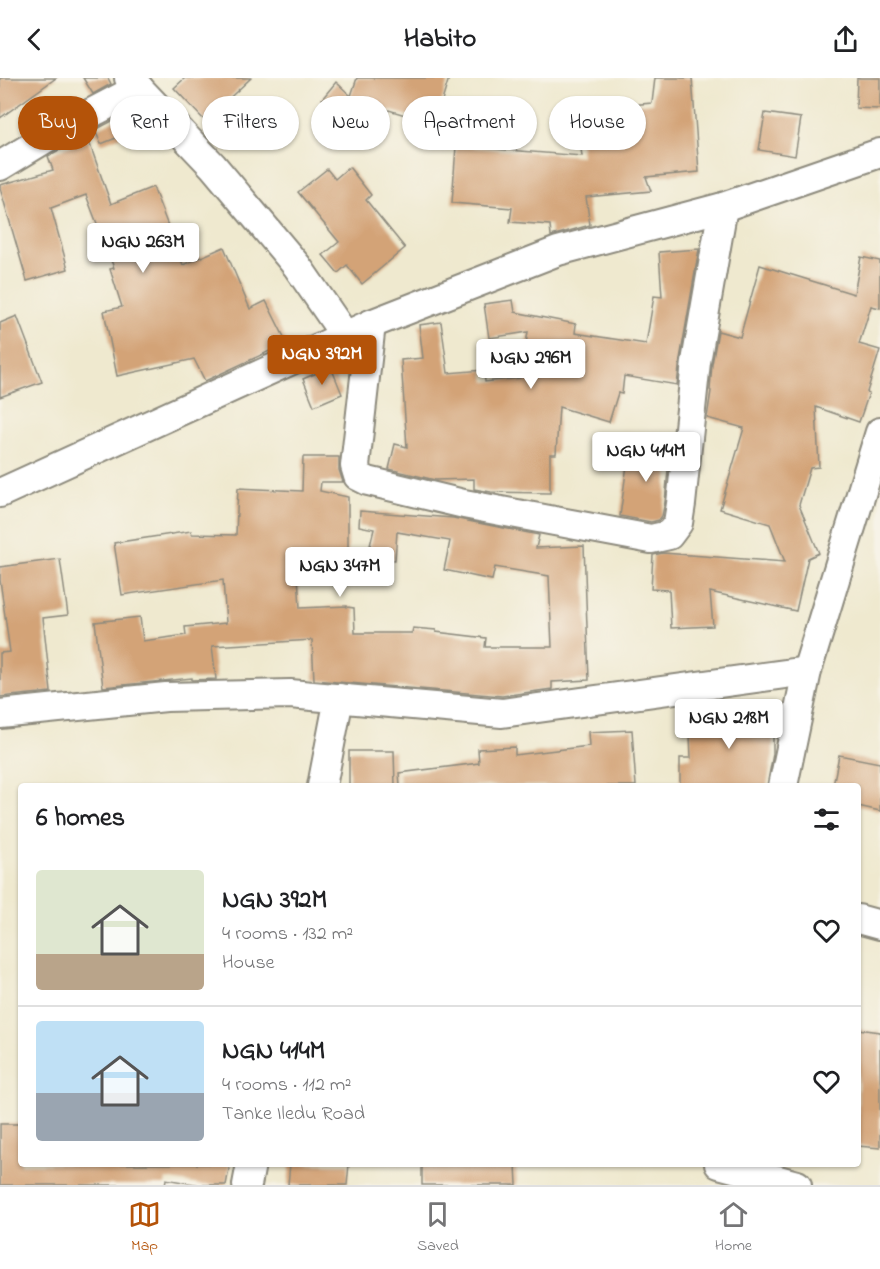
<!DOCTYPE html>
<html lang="en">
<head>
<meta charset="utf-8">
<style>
  :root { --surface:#fff; --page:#f2f2f2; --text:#202124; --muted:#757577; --line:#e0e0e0; --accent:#b45309 }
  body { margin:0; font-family:"Indie Flower",sans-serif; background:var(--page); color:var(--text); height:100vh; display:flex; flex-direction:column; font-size:22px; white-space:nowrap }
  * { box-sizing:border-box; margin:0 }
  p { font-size:20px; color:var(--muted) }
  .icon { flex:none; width:33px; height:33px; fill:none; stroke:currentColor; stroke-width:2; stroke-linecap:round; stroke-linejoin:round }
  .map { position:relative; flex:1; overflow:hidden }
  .panel { position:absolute; left:18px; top:705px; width:843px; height:384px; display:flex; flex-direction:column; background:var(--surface); border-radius:6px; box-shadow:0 2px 4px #0004 }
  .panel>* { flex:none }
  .guide { position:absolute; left:18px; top:18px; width:844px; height:54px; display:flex; gap:12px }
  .price { position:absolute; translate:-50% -51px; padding:0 14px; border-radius:6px; background:#fff; color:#222; font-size:20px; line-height:39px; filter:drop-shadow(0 2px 3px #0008) }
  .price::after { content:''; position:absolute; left:50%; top:36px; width:18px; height:14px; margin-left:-9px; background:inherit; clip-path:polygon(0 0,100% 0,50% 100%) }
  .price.active { background:var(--accent); color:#fff }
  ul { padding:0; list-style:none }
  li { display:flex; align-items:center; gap:18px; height:150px; padding:0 18px }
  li+li { border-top:2px solid var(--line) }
  li span { display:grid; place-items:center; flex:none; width:168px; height:120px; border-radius:6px; color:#555 }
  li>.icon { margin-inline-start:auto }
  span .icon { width:72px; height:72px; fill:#fffc; stroke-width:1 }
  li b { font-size:26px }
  h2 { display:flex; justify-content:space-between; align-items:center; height:72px; padding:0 18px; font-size:26px }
  .pill { padding:0 21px; border-radius:27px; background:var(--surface); box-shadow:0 2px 4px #0004; font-size:21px; line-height:54px }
  .pill.active { background:var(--accent); color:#fff }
  header { display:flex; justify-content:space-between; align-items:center; height:78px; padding:0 18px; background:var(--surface); font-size:27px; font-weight:800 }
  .tab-bar { display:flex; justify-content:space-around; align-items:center; height:84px; border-top:2px solid var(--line); background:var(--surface); font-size:16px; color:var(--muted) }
  .tab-bar a { display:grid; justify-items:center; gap:3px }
  .tab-bar .active { color:var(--accent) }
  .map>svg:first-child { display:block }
</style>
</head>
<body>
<header><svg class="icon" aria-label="back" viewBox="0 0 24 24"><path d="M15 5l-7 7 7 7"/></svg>Habito<svg class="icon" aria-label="share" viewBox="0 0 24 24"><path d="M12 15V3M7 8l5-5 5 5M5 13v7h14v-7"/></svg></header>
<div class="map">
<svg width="880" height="1107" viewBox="0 0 880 1107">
  <rect width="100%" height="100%" fill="#f7f3e8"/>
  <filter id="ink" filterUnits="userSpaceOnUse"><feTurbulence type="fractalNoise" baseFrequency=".0167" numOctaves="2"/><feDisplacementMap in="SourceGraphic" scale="12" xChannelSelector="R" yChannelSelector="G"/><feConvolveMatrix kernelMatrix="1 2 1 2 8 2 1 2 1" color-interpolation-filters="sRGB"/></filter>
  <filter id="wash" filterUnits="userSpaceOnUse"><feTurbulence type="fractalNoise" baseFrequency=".008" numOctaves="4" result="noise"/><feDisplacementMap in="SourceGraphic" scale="24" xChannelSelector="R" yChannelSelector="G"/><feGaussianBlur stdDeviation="1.35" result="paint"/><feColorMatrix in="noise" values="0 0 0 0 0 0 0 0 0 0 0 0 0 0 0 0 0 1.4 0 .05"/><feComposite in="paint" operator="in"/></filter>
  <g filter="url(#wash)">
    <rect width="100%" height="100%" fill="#efe9cf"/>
    <g id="blocks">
      <g fill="#d3a377">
        <polygon points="0,0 56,0 0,40"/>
        <polygon points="83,0 108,0 111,6 93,16"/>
        <polygon points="185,0 251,0 205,43 174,10"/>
        <polygon points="357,0 449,0 435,46 389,32 366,59 322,21 336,4 351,18"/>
        <polygon points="655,0 692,0 699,94 646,99 651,113 586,119 590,147 551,158 550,147 510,144 512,130 452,125 456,68 582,78 580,64 632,60 630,27 652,25"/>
        <polygon points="857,0 880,0 880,31 856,30"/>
        <polygon points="135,31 147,42 149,47 101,66 95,52"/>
        <polygon points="765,35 801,40 795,78 759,72"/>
        <polygon points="88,61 111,126 153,109 183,187 224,169 250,231 266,223 287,265 205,303 194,281 117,298 104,233 122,229 110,191 114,190 86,117 51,130 68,191 27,203 0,110 0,107 53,92 48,78 59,72"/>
        <polygon points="349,89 371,117 366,122 405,170 362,206 347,187 338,195 323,177 339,164 298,114 327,91 335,101"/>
        <polygon points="699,171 680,281 677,307 624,298 622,316 618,315 609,344 559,329 556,376 550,376 550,415 491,414 474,411 474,401 435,402 389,391 395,366 407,369 401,282 423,280 419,247 441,244 448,295 484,292 485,304 520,300 528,254 489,260 484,226 513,222 515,234 576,246 575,255 646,266 654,218 662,219 659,174"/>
        <polygon points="861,179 880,183 880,230 871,228 859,266 880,272 867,314 869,315 859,344 816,329 819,389 810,390 799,427 819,475 808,480 796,533 710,514 713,548 671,550 669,512 651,511 653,477 663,475 785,484 770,446 720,431 744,350 707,340 711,313 710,312 712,286 718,253 740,259 760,187 854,216"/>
        <polygon points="17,238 42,304 0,319 0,245"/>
        <polygon points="331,289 342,316 314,328 303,301"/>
        <polygon points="630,365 670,370 665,424 662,438 659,442 651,444 620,438"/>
        <polygon points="303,379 339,379 339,392 343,404 321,404 320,413 348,419 348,482 297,482 300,530 347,528 347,529 354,530 355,555 412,555 413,550 436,552 436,554 486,560 485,569 552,569 549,498 495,489 492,502 444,492 450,463 397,454 395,482 367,480 374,451 359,448 360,433 453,440 539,457 536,470 584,468 589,602 552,604 552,611 502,618 314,602 312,562 212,568 216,601 192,602 192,600 103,609 95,544 140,539 143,563 186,557 185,549 226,545 223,502 122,517 114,465 191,453 192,456 236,457 238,410 302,413"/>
        <polygon points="60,481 68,537 43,540 51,614 0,619 0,575 10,574 0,502 0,489"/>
        <polygon points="689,634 773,634 773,676 767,708 680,708 680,680 691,680"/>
        <polygon points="632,652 636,708 400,708 399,695 479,685 478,671 515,669 515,677 589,668 588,654"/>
        <polygon points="349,673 394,673 395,708 349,708"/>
        <polygon points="839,677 880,685 880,733 858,728 858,708 833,708"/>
        <polygon points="858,951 880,954 880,1070 858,1068"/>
        <polygon points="0,1046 21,1046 21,1086 230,1086 226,1107 200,1107 166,1101 165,1107 0,1107"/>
        <polygon points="290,1086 349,1086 347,1107 288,1107"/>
        <polygon points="422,1086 516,1086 517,1107 422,1107"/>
      </g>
    </g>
  </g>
  <g filter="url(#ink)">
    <use href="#blocks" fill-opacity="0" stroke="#8d8a7d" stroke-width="1.5"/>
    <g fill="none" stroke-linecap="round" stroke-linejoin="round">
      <g stroke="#8d8a7d" stroke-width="32">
        <g id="street">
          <polyline points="129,0 213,88 297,188 346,259"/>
          <polyline points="0,88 61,51 139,10"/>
          <polyline points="371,246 355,388 358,398 368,403 464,426 651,461 669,457 678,445 681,426 696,284 723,129"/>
          <polyline points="0,415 371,246 558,173 723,129 880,75"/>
          <polyline points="0,636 166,619 290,616 502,635 807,593"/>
          <polyline points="322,708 339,620"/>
          <polyline points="783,708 807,593 880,354"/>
          <polyline points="858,841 880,847"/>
          <polyline points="719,1086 797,1107"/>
          <polyline points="247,1107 251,1086"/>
        </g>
      </g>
      <use href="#street" stroke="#fff" stroke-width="28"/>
    </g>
  </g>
</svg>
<b class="price" style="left:143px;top:196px">NGN 263M</b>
<b class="price active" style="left:322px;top:308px">NGN 392M</b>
<b class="price" style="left:531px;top:312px">NGN 296M</b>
<b class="price" style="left:646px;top:405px">NGN 414M</b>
<b class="price" style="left:340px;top:520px">NGN 347M</b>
<b class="price" style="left:729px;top:672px">NGN 218M</b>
<div class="guide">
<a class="pill active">Buy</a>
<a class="pill">Rent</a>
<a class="pill">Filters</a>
<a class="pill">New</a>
<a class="pill">Apartment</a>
<a class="pill">House</a>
</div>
<section class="panel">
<h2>6 homes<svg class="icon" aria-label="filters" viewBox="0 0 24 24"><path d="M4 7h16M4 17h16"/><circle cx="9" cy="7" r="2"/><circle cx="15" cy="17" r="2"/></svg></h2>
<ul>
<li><span style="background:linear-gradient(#dfe7d0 70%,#b9a48a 0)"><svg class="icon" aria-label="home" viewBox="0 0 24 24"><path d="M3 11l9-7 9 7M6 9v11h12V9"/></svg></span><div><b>NGN 392M</b><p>4 rooms · 132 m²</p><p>House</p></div><svg class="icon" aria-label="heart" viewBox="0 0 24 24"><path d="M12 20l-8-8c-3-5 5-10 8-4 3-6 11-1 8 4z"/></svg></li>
<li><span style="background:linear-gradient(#bfe0f5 60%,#9aa5b1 0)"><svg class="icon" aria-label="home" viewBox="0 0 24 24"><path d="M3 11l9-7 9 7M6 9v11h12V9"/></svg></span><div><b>NGN 414M</b><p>4 rooms · 112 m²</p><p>Tanke Iledu Road</p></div><svg class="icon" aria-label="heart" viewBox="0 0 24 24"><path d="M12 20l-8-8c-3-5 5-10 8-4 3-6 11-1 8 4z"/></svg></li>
</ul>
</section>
</div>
<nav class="tab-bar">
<a class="active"><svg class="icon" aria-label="map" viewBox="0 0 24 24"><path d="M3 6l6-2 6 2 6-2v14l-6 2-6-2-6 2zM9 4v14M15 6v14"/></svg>Map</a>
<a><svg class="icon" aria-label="saved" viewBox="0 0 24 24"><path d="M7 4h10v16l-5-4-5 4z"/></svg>Saved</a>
<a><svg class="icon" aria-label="home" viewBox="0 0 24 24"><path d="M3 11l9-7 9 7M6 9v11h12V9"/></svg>Home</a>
</nav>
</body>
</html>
